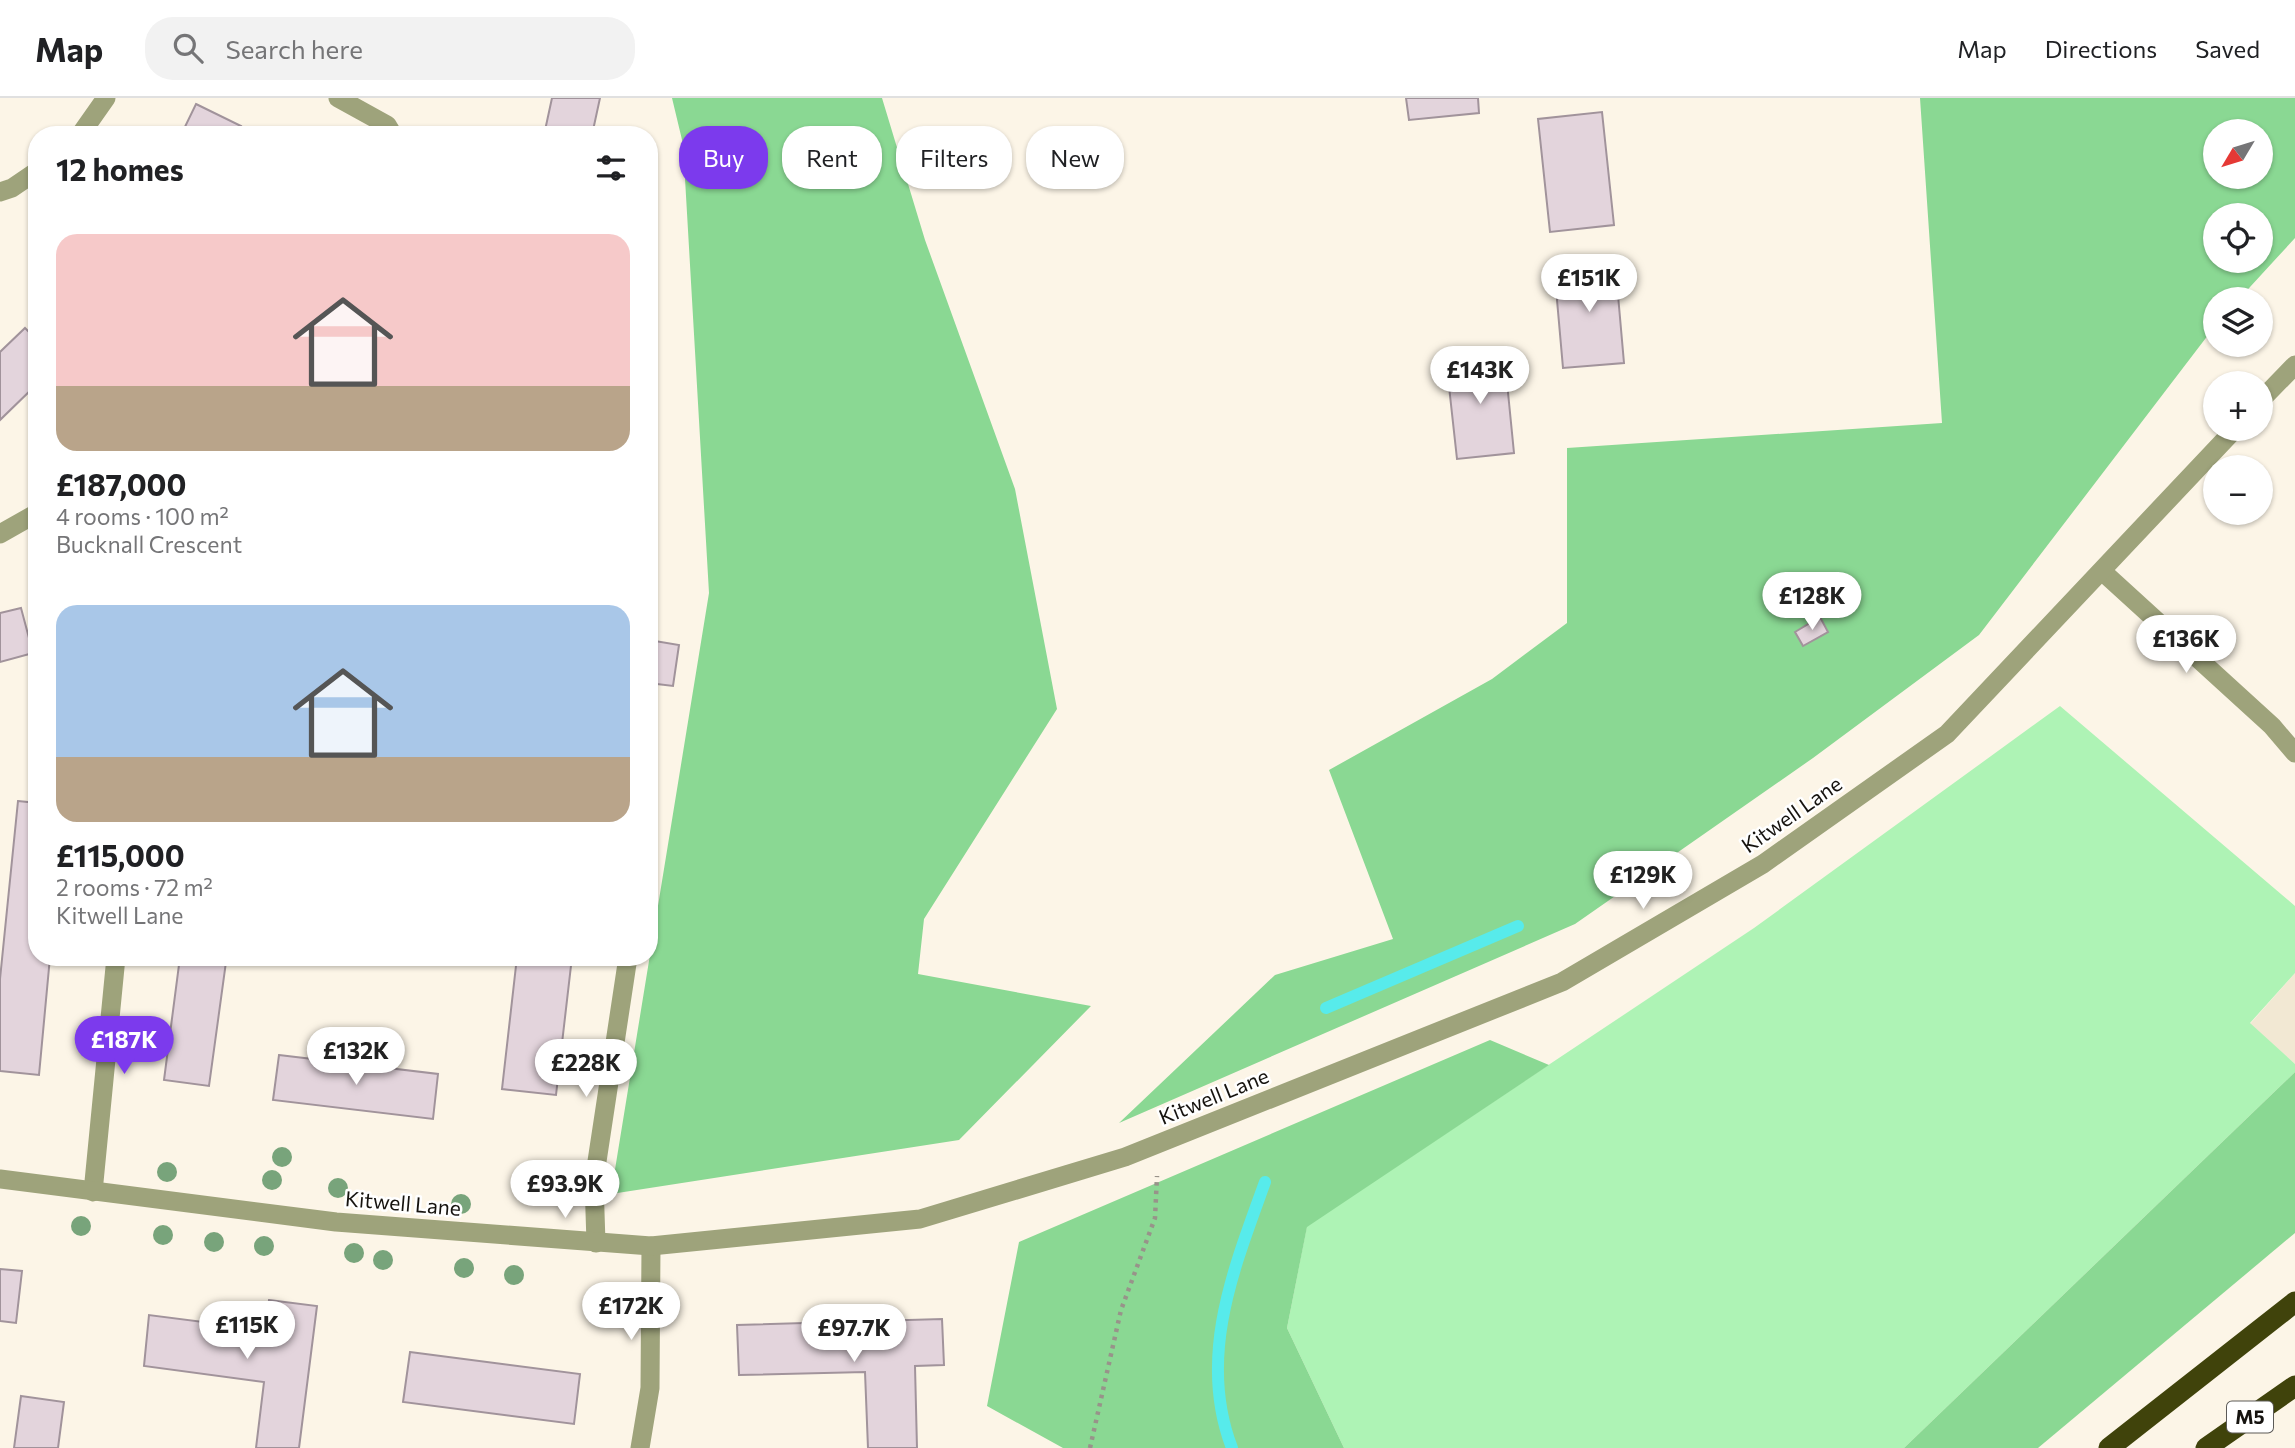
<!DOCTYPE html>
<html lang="en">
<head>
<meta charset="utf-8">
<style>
  :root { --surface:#fff; --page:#f2f2f2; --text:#202124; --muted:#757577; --line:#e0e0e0; --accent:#7c3aed }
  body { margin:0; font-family:Commissioner,sans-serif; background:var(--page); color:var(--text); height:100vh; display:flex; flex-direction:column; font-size:26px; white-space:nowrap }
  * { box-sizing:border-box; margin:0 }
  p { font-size:23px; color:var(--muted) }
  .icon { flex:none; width:38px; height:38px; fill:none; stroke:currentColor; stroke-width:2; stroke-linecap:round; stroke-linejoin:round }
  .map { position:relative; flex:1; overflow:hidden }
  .sheet { position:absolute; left:28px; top:28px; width:630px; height:840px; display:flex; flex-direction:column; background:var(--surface); border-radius:28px; box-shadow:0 2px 5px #0004 }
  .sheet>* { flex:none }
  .guide { position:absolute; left:679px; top:28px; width:665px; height:63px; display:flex; gap:14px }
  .needle { width:46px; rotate:232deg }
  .tools { position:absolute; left:2203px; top:21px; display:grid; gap:14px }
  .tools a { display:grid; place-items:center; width:70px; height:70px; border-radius:50%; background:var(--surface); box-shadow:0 2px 5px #0004; font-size:35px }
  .price { position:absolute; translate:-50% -60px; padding:0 16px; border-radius:24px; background:#fff; color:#222; font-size:23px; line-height:46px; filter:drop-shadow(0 2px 4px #0008) }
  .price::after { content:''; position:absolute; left:50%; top:42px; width:21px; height:16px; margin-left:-10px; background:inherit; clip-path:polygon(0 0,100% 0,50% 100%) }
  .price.active { background:var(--accent); color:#fff }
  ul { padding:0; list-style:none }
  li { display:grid; align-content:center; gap:14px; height:371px; padding:0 28px }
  li span { display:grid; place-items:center; height:217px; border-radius:21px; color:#555 }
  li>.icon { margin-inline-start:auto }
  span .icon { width:126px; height:126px; fill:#fffc; stroke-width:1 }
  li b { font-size:30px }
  h2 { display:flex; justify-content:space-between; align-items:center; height:84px; padding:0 28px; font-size:30px }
  .tag { padding:0 24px; border-radius:28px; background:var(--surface); box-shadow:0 2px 5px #0004; font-size:24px; line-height:63px }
  .tag.active { background:var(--accent); color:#fff }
  header { display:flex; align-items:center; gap:42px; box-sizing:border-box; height:98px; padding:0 35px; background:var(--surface); border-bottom:2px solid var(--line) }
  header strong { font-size:33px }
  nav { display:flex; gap:38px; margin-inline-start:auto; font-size:24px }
  .search { width:490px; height:63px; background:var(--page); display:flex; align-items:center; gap:18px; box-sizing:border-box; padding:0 24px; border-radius:28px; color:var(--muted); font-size:26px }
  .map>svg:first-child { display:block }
</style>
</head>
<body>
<header>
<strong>Map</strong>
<div class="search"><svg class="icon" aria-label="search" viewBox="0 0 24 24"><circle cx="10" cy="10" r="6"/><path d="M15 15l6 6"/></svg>Search here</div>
<nav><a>Map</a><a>Directions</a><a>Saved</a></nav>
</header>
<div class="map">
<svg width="2295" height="1350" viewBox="0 0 2295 1350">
  <rect width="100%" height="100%" fill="#fcf5e7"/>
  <polygon fill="#f2e8d3" points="2295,875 2295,966 2250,926"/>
  <polygon fill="#aef3b5" points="2060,608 2295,808 2295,875 2250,925 2295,966 2295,974 1904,1350 1344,1350 1287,1230 1307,1128 1754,830"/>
  <g fill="#8ad893" fill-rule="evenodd">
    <polygon points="672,0 882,0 925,142 1015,391 1057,611 924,821 918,876 1091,908 959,1042 611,1096 709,495 683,46"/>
    <path d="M1920,0h375v140l-56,61h-23l-1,27 -236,309 -166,123 -238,166 -456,199 156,-148 118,-36 -64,-169 163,-91 75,-56v-175l375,-25zM2216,33h45v46h-45zM2216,117h45v46h-45z"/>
    <polygon points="1490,942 1549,967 1307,1129 1287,1230 1344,1350 1063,1350 987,1308 1019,1144"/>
    <polygon points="2295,974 2295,1135 2038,1350 1904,1350"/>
  </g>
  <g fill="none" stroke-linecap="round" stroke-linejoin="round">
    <g stroke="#57ebeb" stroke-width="12">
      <polyline points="1326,910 1518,828"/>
      <path d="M1232,1350c-35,-91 2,-180 33,-266"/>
    </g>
  </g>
  <g fill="#e3d4dc" stroke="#a1939b" stroke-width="2">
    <polygon points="552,0 600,0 592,37 544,37"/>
    <polygon points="1406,0 1478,0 1479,15 1409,22"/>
    <polygon points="196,6 241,28 237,37 181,37"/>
    <polygon points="1602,14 1614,127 1550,134 1538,21"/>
    <polygon points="1615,163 1624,265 1563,270 1554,168"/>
    <polygon points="25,230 37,242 37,286 0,322 0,254"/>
    <polygon points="1504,254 1514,355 1457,361 1446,261"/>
    <polygon points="21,510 33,555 0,564 0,515"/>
    <polygon points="1820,519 1828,534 1803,548 1795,534"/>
    <polygon points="649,542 679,547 673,588 649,585"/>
    <polygon points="18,703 37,705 37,859 50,859 39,977 0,973 0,881"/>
    <polygon points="180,859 226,864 209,988 164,982"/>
    <polygon points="517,859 572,859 556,997 502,991"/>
    <polygon points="279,957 438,976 433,1021 273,1002"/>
    <polygon points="0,1171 22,1173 16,1225 0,1223"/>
    <polygon points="269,1202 317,1208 299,1350 256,1350 264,1284 144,1268 149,1217 266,1232"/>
    <polygon points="942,1221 944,1267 915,1268 917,1350 868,1350 865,1274 739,1277 737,1227"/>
    <polygon points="410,1254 580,1276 574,1326 403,1304"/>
    <polygon points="21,1298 64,1304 58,1350 14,1350"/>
  </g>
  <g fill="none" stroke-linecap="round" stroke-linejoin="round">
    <polyline stroke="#98938a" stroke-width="4.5" stroke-dasharray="3.5 5" stroke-linecap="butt" points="1090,1350 1121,1212 1155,1120 1157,1078"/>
    <g stroke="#9ea37b" stroke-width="19">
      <polyline points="338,0 387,27 393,37"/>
      <polyline points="80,37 106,0"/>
      <polyline points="0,94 12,90 37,73"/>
      <polyline points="0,436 37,415"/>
      <polyline points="93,1094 116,859"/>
      <polyline points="596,1145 594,1083 628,859"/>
      <polyline points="640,1350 650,1290 651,1148"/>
    </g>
    <g stroke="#9ea37b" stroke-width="19">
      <polyline points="2261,302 2295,267"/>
      <polyline points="2103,474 2272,628 2295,655"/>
      <polyline points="0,1081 336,1124 651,1148 920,1121 1125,1059 1562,884 1763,766 1947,636 2235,331"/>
    </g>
    <g stroke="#40430b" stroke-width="21">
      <polyline points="2109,1350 2295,1204"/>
      <polyline points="2206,1350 2295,1288"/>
    </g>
  </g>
  <g fill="#78a47b">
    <circle cx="282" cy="1059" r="10"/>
    <circle cx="167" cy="1074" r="10"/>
    <circle cx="272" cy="1082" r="10"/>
    <circle cx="338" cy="1090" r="10"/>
    <circle cx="461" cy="1106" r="10"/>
    <circle cx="81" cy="1128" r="10"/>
    <circle cx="163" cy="1137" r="10"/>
    <circle cx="214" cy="1144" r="10"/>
    <circle cx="264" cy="1148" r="10"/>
    <circle cx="354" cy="1155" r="10"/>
    <circle cx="383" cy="1162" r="10"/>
    <circle cx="464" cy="1170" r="10"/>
    <circle cx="514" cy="1177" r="10"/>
  </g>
  <g text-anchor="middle" stroke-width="5" stroke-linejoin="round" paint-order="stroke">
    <rect fill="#fff" stroke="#5c5a57" stroke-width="2" x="2227" y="1303.5" width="46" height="31" rx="5"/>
    <g font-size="19" font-weight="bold" fill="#16130f">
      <text x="2250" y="1326">M5</text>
    </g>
    <g font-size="21" fill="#16130f" stroke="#fff">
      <text transform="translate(1792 717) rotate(-35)" y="7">Kitwell Lane</text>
      <text transform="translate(1214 999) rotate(-22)" y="7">Kitwell Lane</text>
      <text transform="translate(403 1106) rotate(5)" y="7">Kitwell Lane</text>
    </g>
  </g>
</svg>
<div class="tools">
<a><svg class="needle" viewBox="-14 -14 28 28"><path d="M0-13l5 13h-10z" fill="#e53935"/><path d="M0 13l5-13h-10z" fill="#757577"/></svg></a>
<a><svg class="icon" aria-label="locate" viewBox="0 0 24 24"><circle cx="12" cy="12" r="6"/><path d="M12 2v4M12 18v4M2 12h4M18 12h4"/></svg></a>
<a><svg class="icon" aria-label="layers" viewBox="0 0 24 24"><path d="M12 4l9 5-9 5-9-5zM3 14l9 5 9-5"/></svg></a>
<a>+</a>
<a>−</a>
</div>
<b class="price" style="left:1589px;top:216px">£151K</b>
<b class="price" style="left:1480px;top:308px">£143K</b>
<b class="price" style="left:1812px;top:534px">£128K</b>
<b class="price" style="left:2186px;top:577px">£136K</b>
<b class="price" style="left:1643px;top:813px">£129K</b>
<b class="price active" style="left:124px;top:978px">£187K</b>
<b class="price" style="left:356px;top:989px">£132K</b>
<b class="price" style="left:586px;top:1001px">£228K</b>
<b class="price" style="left:565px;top:1122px">£93.9K</b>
<b class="price" style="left:631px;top:1244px">£172K</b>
<b class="price" style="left:247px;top:1263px">£115K</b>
<b class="price" style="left:854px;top:1266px">£97.7K</b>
<div class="guide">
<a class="tag active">Buy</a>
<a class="tag">Rent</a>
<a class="tag">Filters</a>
<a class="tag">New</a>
</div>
<section class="sheet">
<h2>12 homes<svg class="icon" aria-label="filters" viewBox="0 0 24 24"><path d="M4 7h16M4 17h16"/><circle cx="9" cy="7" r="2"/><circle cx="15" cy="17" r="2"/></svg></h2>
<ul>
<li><span style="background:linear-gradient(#f6c9c9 70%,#b9a48a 0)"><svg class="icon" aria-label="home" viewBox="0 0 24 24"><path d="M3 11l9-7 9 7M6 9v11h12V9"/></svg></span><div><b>£187,000</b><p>4 rooms · 100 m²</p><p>Bucknall Crescent</p></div></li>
<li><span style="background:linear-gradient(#a9c7e8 70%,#b9a48a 0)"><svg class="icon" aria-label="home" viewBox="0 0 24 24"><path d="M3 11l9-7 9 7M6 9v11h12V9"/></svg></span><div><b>£115,000</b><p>2 rooms · 72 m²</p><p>Kitwell Lane</p></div></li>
</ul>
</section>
</div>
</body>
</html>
